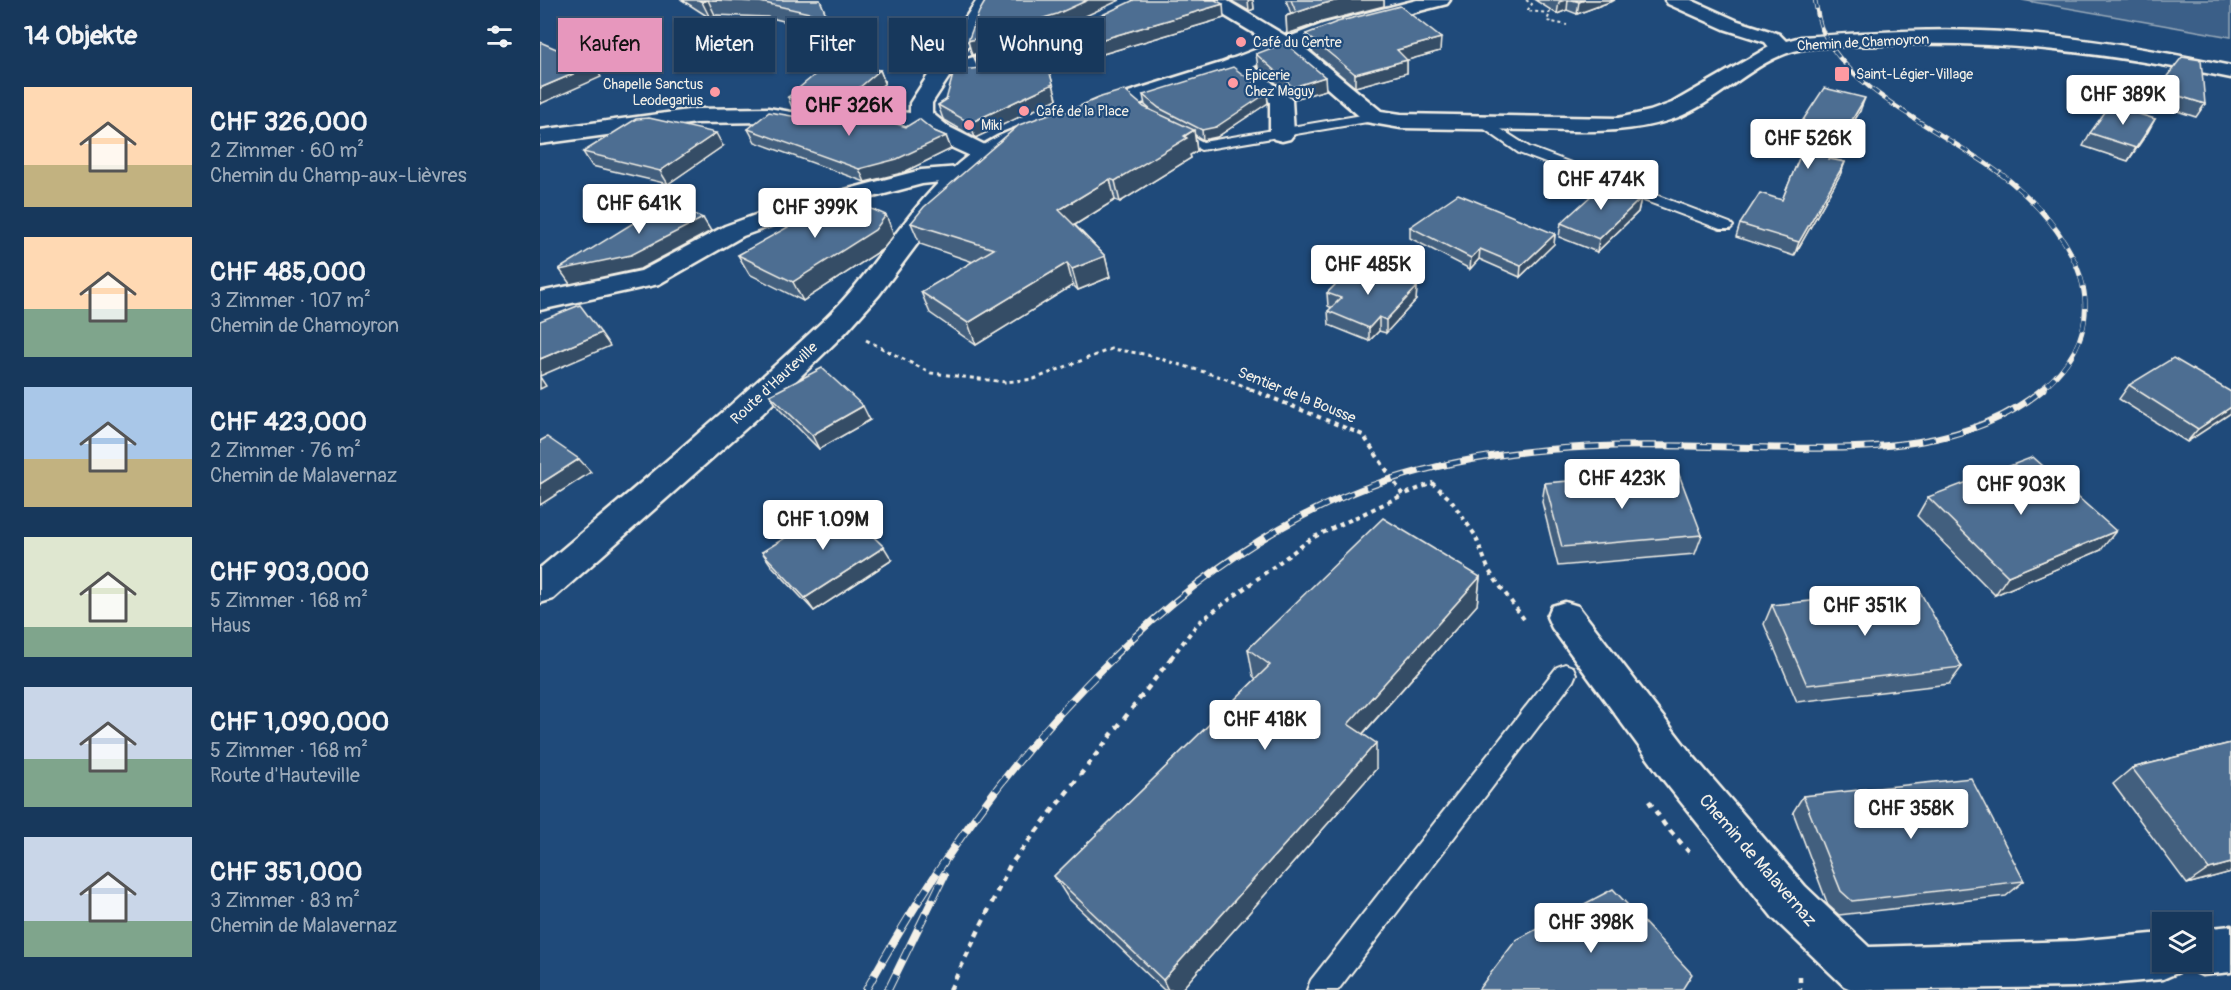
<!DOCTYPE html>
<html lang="de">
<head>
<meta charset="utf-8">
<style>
  :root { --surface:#17385c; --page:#203f62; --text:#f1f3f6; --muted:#9eacbb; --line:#365272; --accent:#e797bd }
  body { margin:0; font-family:Pangolin,sans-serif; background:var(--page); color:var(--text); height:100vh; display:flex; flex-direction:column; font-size:22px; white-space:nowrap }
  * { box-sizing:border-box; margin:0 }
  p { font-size:20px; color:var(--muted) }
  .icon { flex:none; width:33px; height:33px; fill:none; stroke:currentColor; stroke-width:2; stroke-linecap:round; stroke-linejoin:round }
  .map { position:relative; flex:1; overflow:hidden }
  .panel { display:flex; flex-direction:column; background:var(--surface); width:540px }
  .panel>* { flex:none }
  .top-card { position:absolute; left:18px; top:18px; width:570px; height:54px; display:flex; gap:12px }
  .controls { position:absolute; left:1612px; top:912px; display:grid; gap:12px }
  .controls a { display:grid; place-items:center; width:60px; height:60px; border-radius:0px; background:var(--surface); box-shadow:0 2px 4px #0004,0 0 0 2px var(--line); font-size:30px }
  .price { position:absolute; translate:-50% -51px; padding:0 14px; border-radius:6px; background:#fff; color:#222; font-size:20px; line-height:39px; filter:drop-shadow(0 2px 3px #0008) }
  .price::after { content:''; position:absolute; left:50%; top:36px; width:18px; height:14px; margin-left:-9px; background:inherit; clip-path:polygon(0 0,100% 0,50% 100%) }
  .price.selected { background:var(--accent); color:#111 }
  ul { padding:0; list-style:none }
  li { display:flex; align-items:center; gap:18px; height:150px; padding:0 24px }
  li span { display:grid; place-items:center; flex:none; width:168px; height:120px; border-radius:0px; color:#555 }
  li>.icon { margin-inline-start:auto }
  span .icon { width:72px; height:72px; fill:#fffc; stroke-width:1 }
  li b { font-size:26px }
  h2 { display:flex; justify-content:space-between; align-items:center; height:72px; padding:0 24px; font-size:26px }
  .tag { padding:0 21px; border-radius:0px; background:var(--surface); box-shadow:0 2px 4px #0004,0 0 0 2px var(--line); font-size:21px; line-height:54px }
  .tag.selected { background:var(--accent); color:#111 }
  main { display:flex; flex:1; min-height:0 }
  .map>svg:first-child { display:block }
</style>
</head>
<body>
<main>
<section class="panel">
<h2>14 Objekte<svg class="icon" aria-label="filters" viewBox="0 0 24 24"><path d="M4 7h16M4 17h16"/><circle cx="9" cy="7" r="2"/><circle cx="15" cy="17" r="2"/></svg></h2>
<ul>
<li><span style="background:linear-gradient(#ffd9b3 65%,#c2b280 0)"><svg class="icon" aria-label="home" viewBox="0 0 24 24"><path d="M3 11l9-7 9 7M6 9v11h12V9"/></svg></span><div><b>CHF 326,000</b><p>2 Zimmer · 60 m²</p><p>Chemin du Champ-aux-Lièvres</p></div></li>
<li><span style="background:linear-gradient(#ffd9b3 60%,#7fa58c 0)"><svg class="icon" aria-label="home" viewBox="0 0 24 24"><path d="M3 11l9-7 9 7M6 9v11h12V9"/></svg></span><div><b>CHF 485,000</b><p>3 Zimmer · 107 m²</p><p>Chemin de Chamoyron</p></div></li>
<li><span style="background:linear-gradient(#a9c7e8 60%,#c2b280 0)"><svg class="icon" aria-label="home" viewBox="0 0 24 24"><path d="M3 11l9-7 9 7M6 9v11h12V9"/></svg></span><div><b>CHF 423,000</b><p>2 Zimmer · 76 m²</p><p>Chemin de Malavernaz</p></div></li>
<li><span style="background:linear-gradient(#dfe7d0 75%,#7fa58c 0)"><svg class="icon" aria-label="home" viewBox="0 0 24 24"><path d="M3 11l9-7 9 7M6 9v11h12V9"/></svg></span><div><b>CHF 903,000</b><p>5 Zimmer · 168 m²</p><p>Haus</p></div></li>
<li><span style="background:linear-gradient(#c9d6e8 60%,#7fa58c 0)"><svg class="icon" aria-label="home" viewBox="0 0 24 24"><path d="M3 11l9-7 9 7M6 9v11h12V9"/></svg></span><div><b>CHF 1,090,000</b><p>5 Zimmer · 168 m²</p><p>Route d'Hauteville</p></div></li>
<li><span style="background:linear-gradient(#c9d6e8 70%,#7fa58c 0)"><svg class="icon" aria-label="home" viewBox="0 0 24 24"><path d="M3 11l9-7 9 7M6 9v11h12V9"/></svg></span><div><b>CHF 351,000</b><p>3 Zimmer · 83 m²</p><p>Chemin de Malavernaz</p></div></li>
</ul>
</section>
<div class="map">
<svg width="1691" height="990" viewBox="0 0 1691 990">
  <rect width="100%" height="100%" fill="#1f4a7a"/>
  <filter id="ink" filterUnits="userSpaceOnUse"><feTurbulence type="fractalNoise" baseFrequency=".0167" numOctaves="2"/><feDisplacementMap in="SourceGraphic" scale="12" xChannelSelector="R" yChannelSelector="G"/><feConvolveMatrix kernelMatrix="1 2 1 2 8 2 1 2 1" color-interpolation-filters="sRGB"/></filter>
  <g filter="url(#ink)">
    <polygon fill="#3a5f88" stroke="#97a8b8" stroke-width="1.5" points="1482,0 1691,0 1691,37"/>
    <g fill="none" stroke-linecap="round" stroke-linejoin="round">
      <g stroke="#f4f1e8" stroke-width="4">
        <g id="lane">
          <polygon points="834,113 839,114 841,117 839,120 661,150 626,132 628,129 638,129 663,142"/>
          <polygon points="945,119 989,147 1190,223 1193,226 1190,229 1180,229 979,153 940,126 938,123 940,120"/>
          <polygon points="1025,664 1033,667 1036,674 1033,681 798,990 767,990 771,980 1017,667"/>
        </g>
      </g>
      <g stroke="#f4f1e8" stroke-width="5">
        <g id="street">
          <polygon points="437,0 457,0 419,61 479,45 486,47 489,51 486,55 409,77 392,103 392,113 409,127 451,148 455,153 451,158 443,160 435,158 400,142 381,127 314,122 275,130 228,122 156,123 0,144 0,130 156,109 228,108 275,116 314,108 370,113 370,103"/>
          <path d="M662,0h24l75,45 80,66 20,3 217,4 32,-7 22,-8 97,-56 -4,-5 -41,-13 -56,-25 -3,-4h26l47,21 41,13 7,7 15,-4c71,-5 143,-10 214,-4 73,5 145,18 216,33v12c-118,-24 -230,-39 -351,-33 -25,1 -52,0 -77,4 -45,7 -83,53 -127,69 -49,17 -93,13 -143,12 -44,-1 -88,-1 -132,-2l-35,-6 -79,-69 -82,-49z"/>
          <polygon points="697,58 705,59 752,100 754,134 750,139 742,141 734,139 730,134 730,102 689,69 686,64 689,59"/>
          <polygon points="420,167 429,169 432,174 429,179 382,184 247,220 203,236 119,284 0,310 0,292 101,271 185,226 229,210 381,170"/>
          <polygon points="1025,602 1038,606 1153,756 1265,886 1329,947 1535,941 1623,933 1623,962 1662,962 1662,929 1691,926 1691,972 1662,975 1646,968 1643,962 1639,972 1623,979 1535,987 1313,990 1304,986 1233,918 1125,782 1012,628 1007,617 1012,606"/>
        </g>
      </g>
      <g stroke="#f4f1e8" stroke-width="5">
        <g id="secondary">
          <polygon points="877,0 910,0 907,4 797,32 697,73 560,116 552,118 544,116 541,111 544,106 681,63 783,24"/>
          <path d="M494,123l8,2 4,5 -4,5 -45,20 -28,24 -16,17 -74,99 -33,37 -84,82 -209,185 -13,4v-35c96,-81 192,-161 283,-247 70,-66 111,-173 211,-198z"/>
        </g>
      </g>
      <polyline stroke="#f4f1e8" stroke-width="2" stroke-dasharray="3 3" stroke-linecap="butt" points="986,0 992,4 987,11 1010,13 1007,21 1027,25"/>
      <polyline stroke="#f4f1e8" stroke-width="3" stroke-dasharray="4 4" stroke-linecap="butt" points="326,340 391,373 465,382 494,379 571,349 604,354 681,377 714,390"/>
      <g stroke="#f4f1e8" stroke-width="4" stroke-dasharray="4.5 4.5" stroke-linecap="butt">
        <polyline points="710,389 823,435 863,495 892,483 910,499 935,535 949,571 986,622"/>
        <polyline points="631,658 658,623 772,538 863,495"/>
      </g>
      <g stroke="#f4f1e8" stroke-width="4.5" stroke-dasharray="6 6" stroke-linecap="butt">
        <polyline points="1109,801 1124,824 1149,852"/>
        <polyline points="1260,976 1260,990"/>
        <polyline points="410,990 470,865 632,657"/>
      </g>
      <use href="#lane" fill="#1f4a7a" fill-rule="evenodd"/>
      <use href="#street" fill="#1f4a7a" fill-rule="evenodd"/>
      <use href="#secondary" fill="#1f4a7a" fill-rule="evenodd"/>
      <g stroke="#f4f1e8" stroke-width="4.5">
        <path id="rail-far3" d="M1275,0c2,9 3,19 6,27 26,66 127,106 181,148"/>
      </g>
      <g stroke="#f4f1e8" stroke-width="5">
        <path id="rail-far2" d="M1460,173c72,56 128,145 41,217"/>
      </g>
      <g stroke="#f4f1e8" stroke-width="7">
        <path id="rail-far1" d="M572,658c77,-75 170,-143 273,-177 65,-21 134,-31 203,-34 64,-3 128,0 191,1 91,1 191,2 264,-59"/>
      </g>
      <g stroke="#f4f1e8" stroke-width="8">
        <g id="rail">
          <path d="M326,990c71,-127 144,-231 248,-333"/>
          <polyline points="348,990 404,876"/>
        </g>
      </g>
      <use href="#rail-far3" stroke="#1f4a7a" stroke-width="3" stroke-dasharray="9" stroke-linecap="butt"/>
      <use href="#rail-far2" stroke="#1f4a7a" stroke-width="4" stroke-dasharray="11" stroke-linecap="butt"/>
      <use href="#rail-far1" stroke="#1f4a7a" stroke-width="4.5" stroke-dasharray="14" stroke-linecap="butt"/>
      <use href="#rail" stroke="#1f4a7a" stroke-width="6" stroke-dasharray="17" stroke-linecap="butt"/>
    </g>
    <g fill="#425f7e" stroke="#f4f1e8" stroke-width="1.5">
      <polygon points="142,0 280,0 293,33 227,17 175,15 170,18"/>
      <polygon points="690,0 713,0 714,9 709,11"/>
      <polygon points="746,0 844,0 844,6 782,22 747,34 746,16 751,14"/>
      <polygon points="995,0 1075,0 1037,14 1027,10 1017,14"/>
      <polygon points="684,18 509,70 517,99 435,138 403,119 398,105 406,100 438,68 434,57 545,23"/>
      <polygon points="766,34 900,51 867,60 867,73 815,87 767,47"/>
      <polygon points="716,54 786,90 754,99 718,67"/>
      <polygon points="340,70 345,83 318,106 275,114 253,110 248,97"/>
      <polygon points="1617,89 1665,104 1656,117 1609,102"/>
      <polygon points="727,93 728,103 677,137 663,140 655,135 657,151 650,155 651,158 580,202 575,200 535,225 565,256 570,277 538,290 533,285 436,345 390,313 381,292 433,262 380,244 371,223 521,114 612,111 605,105 603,95"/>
      <polygon points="1320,111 1292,159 1305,162 1300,175 1254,256 1196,237 1200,224 1242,200 1266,142 1255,139 1259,126"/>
      <polygon points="269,119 366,127 394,131 406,136 411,149 362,173 325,182 215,142 208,129"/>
      <polygon points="1615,119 1588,161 1543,146 1550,133"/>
      <polygon points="183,146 128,184 52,166 43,152"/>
      <polygon points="1101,198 1098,212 1057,252 1019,237 1021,223"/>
      <polygon points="266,219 354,235 343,249 263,301 209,274 198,255"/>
      <polygon points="870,227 1015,234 1014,244 980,277 939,259 930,269 870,238"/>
      <polygon points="877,287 876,300 846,333 839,331 829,341 789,325 788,311 792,308 788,306 787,293"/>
      <polygon points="1589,385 1691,392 1647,442 1579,399"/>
      <polygon points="230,395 330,420 279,449 239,409"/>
      <polygon points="1005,483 1162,535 1155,554 1018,566 1002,502"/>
      <polygon points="1388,497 1561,550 1455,595 1377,516"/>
      <polygon points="222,552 352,560 274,611 231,565"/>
      <polygon points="940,577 937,605 823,734 836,769 641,990 624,990 528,898 514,876 716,679 713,676 708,649"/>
      <polygon points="1232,605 1422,667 1409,684 1257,702 1224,624"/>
      <polygon points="1691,743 1691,872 1647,884 1573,784 1592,768"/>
      <polygon points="1263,796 1484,881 1466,896 1299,915 1288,905 1253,812"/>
    </g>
    <g fill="#364d66" stroke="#f4f1e8" stroke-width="1.5">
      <polygon points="168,0 175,15 170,18 162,2"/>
      <polygon points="548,0 580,0 520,28 432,55 428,41"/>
      <polygon points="708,0 713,0 714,9 709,11"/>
      <polygon points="799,0 844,0 844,6 782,22 747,34 746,16 782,4"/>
      <polygon points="1025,0 1028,0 1027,10 1017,14 1019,2"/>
      <polygon points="1045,0 1075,0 1037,14 1039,2"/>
      <polygon points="683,4 684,18 509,70 505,56"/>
      <polygon points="901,38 900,51 857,63 857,50"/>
      <polygon points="867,60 867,73 815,87 815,74"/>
      <polygon points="54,65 61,77 0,104 0,88"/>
      <polygon points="340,70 345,83 318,106 275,114 269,101"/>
      <polygon points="785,77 786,90 754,99 753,87"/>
      <polygon points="513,84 517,99 435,138 430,123"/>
      <polygon points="727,93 728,103 677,137 663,140 662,130"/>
      <polygon points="1325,98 1320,111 1284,172 1289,159"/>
      <polygon points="1615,119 1608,132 1588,161 1596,148"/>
      <polygon points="654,130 657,151 650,155 651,158 580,202 575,181"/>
      <polygon points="176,133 183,146 128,184 120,171"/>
      <polygon points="406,136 411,149 362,173 325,182 319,169"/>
      <polygon points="1305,162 1300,175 1254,256 1259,242"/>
      <polygon points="570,179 575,200 525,231 519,210"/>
      <polygon points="1101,198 1098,212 1057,252 1059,239"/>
      <polygon points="346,215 354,235 343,249 263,301 253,282"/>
      <polygon points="163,218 171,231 100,269 30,284 20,270"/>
      <polygon points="1015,234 1014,244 980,277 981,266"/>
      <polygon points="940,249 939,259 930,269 931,258"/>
      <polygon points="565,256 570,277 538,290 532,269"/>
      <polygon points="527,263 533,285 436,345 428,323"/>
      <polygon points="877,287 876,300 846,333 846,320"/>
      <polygon points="839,317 839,331 829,341 829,328"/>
      <polygon points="61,333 70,346 0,376 0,359"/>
      <polygon points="0,377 6,386 0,389"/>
      <polygon points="323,406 330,420 279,449 272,435"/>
      <polygon points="1691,407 1691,413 1647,442 1658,429"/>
      <polygon points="39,459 51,472 0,505 0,484"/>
      <polygon points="1576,531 1561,550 1455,595 1468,576"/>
      <polygon points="344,547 352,560 274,611 265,598"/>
      <polygon points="940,577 937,605 809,749 808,724"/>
      <polygon points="836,743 836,769 641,990 628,990 623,980"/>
      <polygon points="1691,863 1691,872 1647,884 1669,869"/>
    </g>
    <g fill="#4d6e92" stroke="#f4f1e8" stroke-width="1.5">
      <polygon points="158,0 168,0 162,2"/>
      <polygon points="172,0 280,0 287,17 220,2"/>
      <polygon points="446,0 548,0 517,14 428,41 439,12"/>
      <polygon points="594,0 675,0 683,4 505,56 513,84 430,123 398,105 406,100 414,71 440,68 434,57 545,23"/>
      <polygon points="751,0 799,0 782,4 746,16 756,12"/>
      <polygon points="1032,0 1045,0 1039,2"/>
      <polygon points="860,6 901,38 857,50 867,60 815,74 766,34 797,22"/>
      <polygon points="0,42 54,65 0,88"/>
      <polygon points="745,43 785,77 753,87 716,54"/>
      <polygon points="1642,57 1661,60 1665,104 1617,89"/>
      <polygon points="289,63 340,70 313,93 269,101 248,97"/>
      <polygon points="693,67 727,93 676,127 662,130 619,108 603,95"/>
      <polygon points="1284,88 1325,98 1289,159 1305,162 1259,242 1200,224 1220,193 1242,200 1271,129 1259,126"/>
      <polygon points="584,90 604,107 654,130 644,136 647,138 575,181 570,179 519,210 565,256 532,269 527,263 428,323 381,292 454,249 371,223 384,207 479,125 520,110 521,114 561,97"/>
      <polygon points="1570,105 1615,119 1596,148 1550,133"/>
      <polygon points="309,111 319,112 366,127 379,119 394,131 406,136 357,159 319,169 208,129 229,112 269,119"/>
      <polygon points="109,118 176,133 120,171 43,152 96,119"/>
      <polygon points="1064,184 1101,198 1059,239 1021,223"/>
      <polygon points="918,194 1015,234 981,266 940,249 931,258 870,227"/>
      <polygon points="303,197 346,215 335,230 253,282 198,255 264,218 266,219"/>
      <polygon points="127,202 163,218 91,255 20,270 19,269"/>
      <polygon points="816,264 877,287 846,320 839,317 829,328 788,311 801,298 787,293"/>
      <polygon points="40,305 61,333 0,359 0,321"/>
      <polygon points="1633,358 1691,392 1691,407 1658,429 1589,385"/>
      <polygon points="282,368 323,406 272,435 230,395"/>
      <polygon points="7,437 39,459 0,484 0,441"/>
      <polygon points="1493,457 1576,531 1468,576 1388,497"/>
      <polygon points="1138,472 1162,535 1022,547 1005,483"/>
      <polygon points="300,504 344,547 265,598 222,552"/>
      <polygon points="843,518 940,577 808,724 836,743 623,980 514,876 730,665 708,649"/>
      <polygon points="1379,590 1422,667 1267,685 1232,605"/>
      <polygon points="1691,743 1691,863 1669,869 1592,768"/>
      <polygon points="1431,778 1484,881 1312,901 1301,891 1263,796"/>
      <polygon points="1073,889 1152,974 1142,990 938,990 976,940"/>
    </g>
  </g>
  <g fill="#ff9aa2" stroke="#1f4a7a" stroke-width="2">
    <circle cx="701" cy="42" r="6"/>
    <rect x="1294" y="66" width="16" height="16" rx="3"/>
    <circle cx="693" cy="83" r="6"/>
    <circle cx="175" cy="92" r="6"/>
    <circle cx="484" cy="111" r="6"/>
    <circle cx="429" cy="125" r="6"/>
  </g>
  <g text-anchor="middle" stroke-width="4.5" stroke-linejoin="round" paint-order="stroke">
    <g font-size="14" fill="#f4f1e8" stroke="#1f4a7a" text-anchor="start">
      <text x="713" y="47">Café du Centre</text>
      <text x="1316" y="79">Saint-Légier-Village</text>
      <text x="705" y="80">Epicerie<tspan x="705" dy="16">Chez Maguy</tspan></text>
      <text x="163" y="89" text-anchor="end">Chapelle Sanctus<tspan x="163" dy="16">Leodegarius</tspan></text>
      <text x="496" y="116">Café de la Place</text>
      <text x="441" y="130">Miki</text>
    </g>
    <g font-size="14" fill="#f4f1e8" stroke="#1f4a7a">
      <text transform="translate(1323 42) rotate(-3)" y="5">Chemin de Chamoyron</text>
    </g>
    <g font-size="15" fill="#f4f1e8" stroke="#1f4a7a">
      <text transform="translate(234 383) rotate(-43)" y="5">Route d'Hauteville</text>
      <text transform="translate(757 395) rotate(22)" y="5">Sentier de la Bousse</text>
    </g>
    <g font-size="18" fill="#f4f1e8" stroke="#1f4a7a">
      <text transform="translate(1218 860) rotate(49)" y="6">Chemin de Malavernaz</text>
    </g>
  </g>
</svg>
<div class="controls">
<a><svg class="icon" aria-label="layers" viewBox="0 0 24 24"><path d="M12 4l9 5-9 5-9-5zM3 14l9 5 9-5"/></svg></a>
</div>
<b class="price" style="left:1583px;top:126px">CHF 389K</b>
<b class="price selected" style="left:309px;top:137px">CHF 326K</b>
<b class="price" style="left:1268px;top:170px">CHF 526K</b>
<b class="price" style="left:1061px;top:211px">CHF 474K</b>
<b class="price" style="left:99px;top:235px">CHF 641K</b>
<b class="price" style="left:275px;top:239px">CHF 399K</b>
<b class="price" style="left:828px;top:296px">CHF 485K</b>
<b class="price" style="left:1082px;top:510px">CHF 423K</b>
<b class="price" style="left:1481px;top:516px">CHF 903K</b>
<b class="price" style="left:283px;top:551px">CHF 1.09M</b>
<b class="price" style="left:1325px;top:637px">CHF 351K</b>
<b class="price" style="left:725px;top:751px">CHF 418K</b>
<b class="price" style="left:1371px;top:840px">CHF 358K</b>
<b class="price" style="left:1051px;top:954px">CHF 398K</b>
<div class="top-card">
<a class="tag selected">Kaufen</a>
<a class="tag">Mieten</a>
<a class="tag">Filter</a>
<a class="tag">Neu</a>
<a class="tag">Wohnung</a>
</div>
</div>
</main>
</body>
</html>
